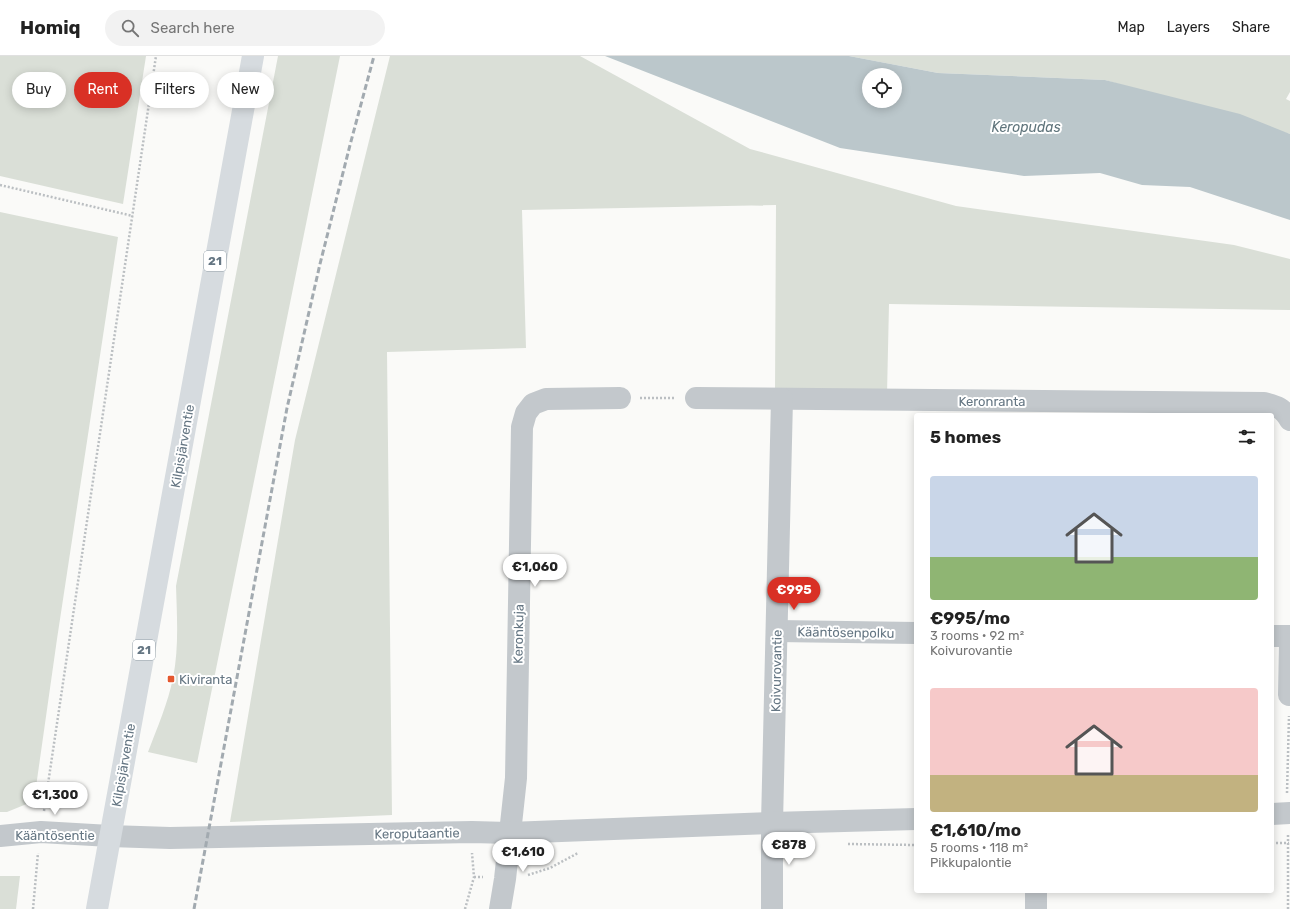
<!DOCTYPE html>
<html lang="en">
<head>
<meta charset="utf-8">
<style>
  :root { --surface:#fff; --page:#f2f2f2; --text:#222; --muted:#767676; --line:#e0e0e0; --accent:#d93025 }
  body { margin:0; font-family:Rubik,sans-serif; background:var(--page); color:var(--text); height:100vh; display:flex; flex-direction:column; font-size:15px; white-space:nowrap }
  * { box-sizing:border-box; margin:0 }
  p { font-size:13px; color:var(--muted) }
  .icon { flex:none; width:22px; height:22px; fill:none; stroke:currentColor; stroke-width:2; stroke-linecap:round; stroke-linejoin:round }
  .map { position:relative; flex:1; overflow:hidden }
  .details { position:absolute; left:914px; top:357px; width:360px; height:480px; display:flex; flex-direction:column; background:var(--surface); border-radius:4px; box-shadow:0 2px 10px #0003 }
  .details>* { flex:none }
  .top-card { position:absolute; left:12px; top:16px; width:380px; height:36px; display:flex; gap:8px }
  .tools { position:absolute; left:862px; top:12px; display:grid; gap:8px }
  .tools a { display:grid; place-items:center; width:40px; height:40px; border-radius:50%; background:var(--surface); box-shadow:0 2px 10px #0003; font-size:20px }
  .price { position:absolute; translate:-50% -34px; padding:0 9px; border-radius:14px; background:#fff; color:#222; font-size:13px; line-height:26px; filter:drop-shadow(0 1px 2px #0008) }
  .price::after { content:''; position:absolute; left:50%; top:24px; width:12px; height:9px; margin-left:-6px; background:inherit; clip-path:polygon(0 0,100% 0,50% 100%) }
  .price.current { background:var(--accent); color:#fff }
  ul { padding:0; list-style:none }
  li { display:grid; align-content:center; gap:8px; height:212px; padding:0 16px }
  li span { display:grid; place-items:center; height:124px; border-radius:4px; color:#555 }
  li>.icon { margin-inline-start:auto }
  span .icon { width:72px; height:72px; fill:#fffc; stroke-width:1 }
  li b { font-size:17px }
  h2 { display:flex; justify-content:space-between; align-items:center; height:48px; padding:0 16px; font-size:17px }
  .pill { padding:0 14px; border-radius:18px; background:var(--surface); box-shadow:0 2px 10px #0003; font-size:14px; line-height:36px }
  .pill.current { background:var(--accent); color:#fff }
  header { display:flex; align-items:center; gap:24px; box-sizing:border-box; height:56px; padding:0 20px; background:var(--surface); border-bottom:1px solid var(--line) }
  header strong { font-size:19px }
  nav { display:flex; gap:22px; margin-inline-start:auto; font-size:14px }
  .search { width:280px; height:36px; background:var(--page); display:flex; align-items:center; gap:10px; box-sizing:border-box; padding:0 14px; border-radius:22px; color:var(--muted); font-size:15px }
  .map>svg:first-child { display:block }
</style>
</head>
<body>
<header>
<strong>Homiq</strong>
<div class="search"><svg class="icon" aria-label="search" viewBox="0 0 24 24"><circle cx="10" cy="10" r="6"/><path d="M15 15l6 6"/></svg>Search here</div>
<nav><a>Map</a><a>Layers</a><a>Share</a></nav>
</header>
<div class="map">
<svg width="1290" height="853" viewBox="0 0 1290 853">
  <rect width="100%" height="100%" fill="#fafaf8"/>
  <g fill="#dadfd7">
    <polygon points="0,0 146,0 123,148 0,120"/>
    <path d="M278,0h62l-143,707 -49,-11c9,-24 20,-49 25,-74 6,-30 4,-61 3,-92z"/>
    <polygon points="390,0 580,0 750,93 956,150 1234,189 1290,203 1290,254 889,248 887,338 775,337 776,149 522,154 526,292 387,296 392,759 230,766 295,384"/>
    <polygon points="849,0 1290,0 1290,36 1286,43 1290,45 1290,78 1105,24 938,17"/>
    <polygon points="0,156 118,181 57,583 34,745 7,756 0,756"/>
    <polygon points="0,820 20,820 16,853 0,853"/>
  </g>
  <path fill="#bbc7cb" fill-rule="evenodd" d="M605,0h244l89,17 167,7 135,34 50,20v86l-100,-33 -48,-2 -42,-12 -76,3 -184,-28zM869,19h26v26h-26z"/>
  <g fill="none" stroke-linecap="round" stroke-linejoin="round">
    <g stroke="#bbbfc2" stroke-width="2.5" stroke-dasharray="2 2" stroke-linecap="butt">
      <polyline points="0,129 133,160"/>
      <polyline points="640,342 675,342"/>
      <polyline points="1287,737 1289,660"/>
      <polyline points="44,755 156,0"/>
      <polyline points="1272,787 1289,787"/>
      <polyline points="848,788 916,789"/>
      <polyline points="528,819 550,812 578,797"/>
      <polyline points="474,821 483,821"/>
      <polyline points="33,853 38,797"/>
      <polyline points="465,853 474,821 472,797"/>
      <polyline points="1288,853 1288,778"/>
    </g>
    <g stroke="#c3c8cc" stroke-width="22">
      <path d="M696,342l568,5c13,3 19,5 26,17"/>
      <polyline points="777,575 916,577"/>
      <polyline points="1272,580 1290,580"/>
      <polyline points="1289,639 1290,588"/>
      <polyline points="0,780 41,776 110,780"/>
      <polyline points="1036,835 1036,853"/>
      <polyline points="500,853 505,823 516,722 522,371 526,357 533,348 546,343 620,342"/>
      <polyline points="772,853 772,767 782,343"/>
    </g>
    <g stroke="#c3c8cc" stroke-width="22">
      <polyline points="1272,758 1290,757"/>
      <polyline points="110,780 170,782 472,776 509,777 772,767 916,763"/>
    </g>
    <polyline stroke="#d6dbdf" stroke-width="22" points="97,853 253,0"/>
    <polyline stroke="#a2aab0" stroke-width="3" stroke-dasharray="6 3" stroke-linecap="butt" points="194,853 287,352 320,208 350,89 374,0"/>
  </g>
  <rect fill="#e4572e" stroke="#fff" stroke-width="1.5" x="167" y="619" width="8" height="8" rx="2"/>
  <g text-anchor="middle" stroke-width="4" stroke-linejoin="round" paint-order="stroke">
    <g fill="#fff" stroke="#939fa8" stroke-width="1">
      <rect x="204" y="195" width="22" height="20" rx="3"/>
      <rect x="133" y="584" width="22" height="20" rx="3"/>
    </g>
    <g font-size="12" font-weight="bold" fill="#657683">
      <text x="215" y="209">21</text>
      <text x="144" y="598">21</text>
    </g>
    <g font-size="13" fill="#657683" stroke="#fff">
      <text x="992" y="350">Keronranta</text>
      <text transform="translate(182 390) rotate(-80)" y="5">Kilpisjärventie</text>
      <text transform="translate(846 576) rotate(1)" y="5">Kääntösenpolku</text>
      <text transform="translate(518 578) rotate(-89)" y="5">Keronkuja</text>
      <text transform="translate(776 615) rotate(-89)" y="5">Koivurovantie</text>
      <text transform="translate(123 709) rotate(-80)" y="5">Kilpisjärventie</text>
      <text transform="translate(417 777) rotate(-1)" y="5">Keroputaantie</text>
      <text x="55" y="784">Kääntösentie</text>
    </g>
    <g font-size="13" fill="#657683" stroke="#fff" text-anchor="start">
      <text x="179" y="628">Kiviranta</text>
    </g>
    <g font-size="14" font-style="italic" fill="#60757c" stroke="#fff">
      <text x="1026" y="76">Keropudas</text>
    </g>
  </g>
</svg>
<div class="tools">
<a><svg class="icon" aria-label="locate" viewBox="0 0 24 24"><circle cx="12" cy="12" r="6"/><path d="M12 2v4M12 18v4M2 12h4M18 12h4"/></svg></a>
</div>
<b class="price" style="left:535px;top:532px">€1,060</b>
<b class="price current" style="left:794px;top:555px">€995</b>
<b class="price" style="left:55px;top:760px">€1,300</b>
<b class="price" style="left:789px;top:810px">€878</b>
<b class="price" style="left:523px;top:817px">€1,610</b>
<div class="top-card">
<a class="pill">Buy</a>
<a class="pill current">Rent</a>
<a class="pill">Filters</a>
<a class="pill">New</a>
</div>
<section class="details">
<h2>5 homes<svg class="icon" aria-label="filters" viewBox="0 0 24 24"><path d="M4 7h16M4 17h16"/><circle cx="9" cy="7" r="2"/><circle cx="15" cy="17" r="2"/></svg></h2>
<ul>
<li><span style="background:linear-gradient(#c9d6e8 65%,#8fb573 0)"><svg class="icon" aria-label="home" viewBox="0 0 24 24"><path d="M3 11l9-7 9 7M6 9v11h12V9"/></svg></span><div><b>€995/mo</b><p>3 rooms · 92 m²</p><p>Koivurovantie</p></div></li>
<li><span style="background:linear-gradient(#f6c9c9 70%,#c2b280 0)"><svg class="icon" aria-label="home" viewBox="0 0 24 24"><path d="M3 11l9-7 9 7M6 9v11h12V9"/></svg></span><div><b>€1,610/mo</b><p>5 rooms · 118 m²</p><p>Pikkupalontie</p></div></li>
</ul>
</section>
</div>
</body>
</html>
